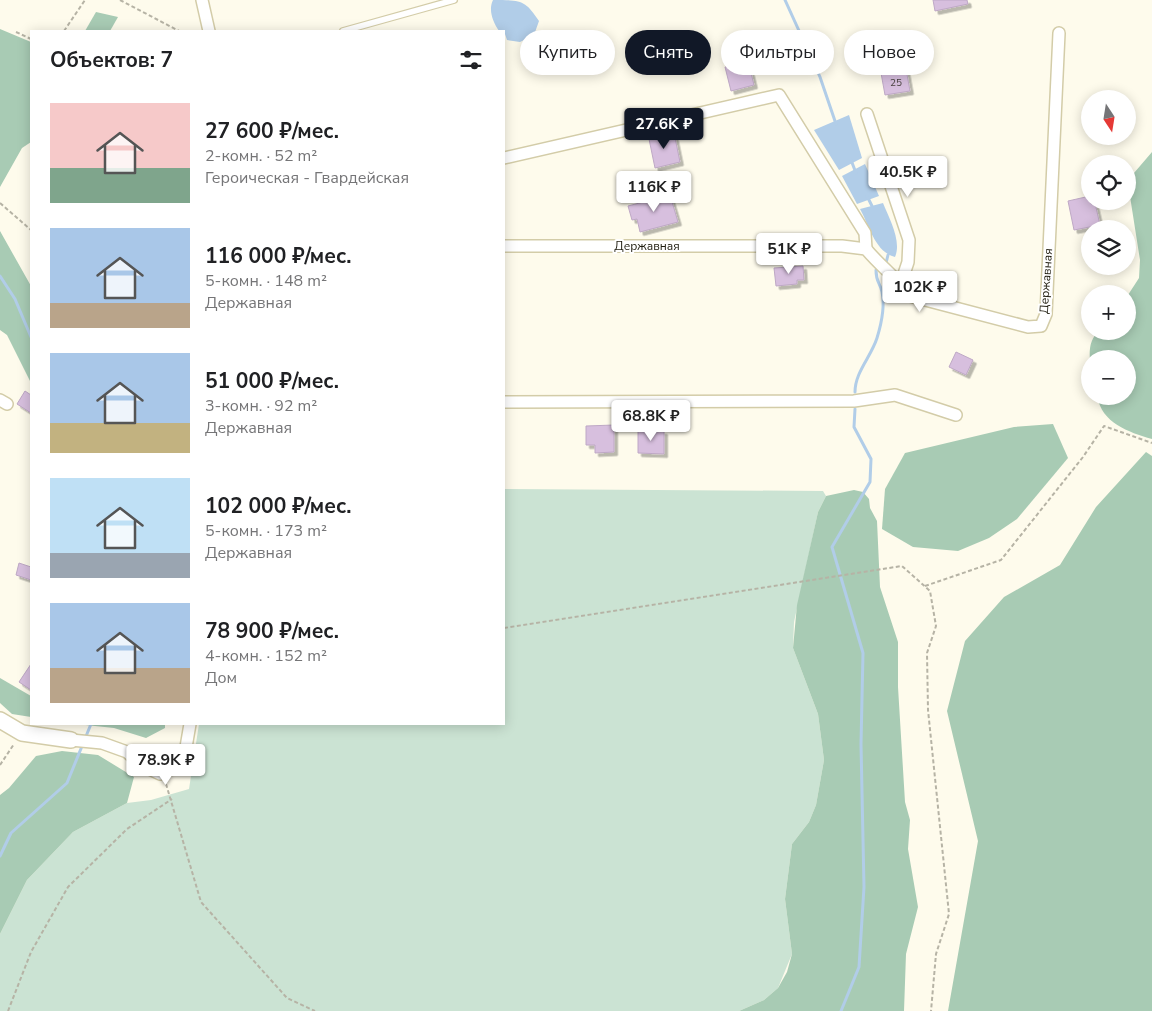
<!DOCTYPE html>
<html lang="ru">
<head>
<meta charset="utf-8">
<style>
  :root { --surface:#fff; --page:#f6f6f6; --text:#202124; --muted:#757577; --accent:#111827 }
  body { margin:0; font-family:"Nunito Sans",sans-serif; background:var(--page); color:var(--text); height:100vh; display:flex; flex-direction:column; font-size:19px; white-space:nowrap }
  * { box-sizing:border-box; margin:0 }
  p { font-size:16px; color:var(--muted) }
  .icon { flex:none; width:28px; height:28px; fill:none; stroke:currentColor; stroke-width:2; stroke-linecap:round; stroke-linejoin:round }
  .map { position:relative; flex:1; overflow:hidden }
  .side { position:absolute; left:30px; top:30px; width:475px; height:695px; display:flex; flex-direction:column; background:var(--surface); border-radius:0px; box-shadow:0 2px 12px #0003 }
  .side>* { flex:none }
  .banner { position:absolute; left:520px; top:30px; width:475px; height:45px; display:flex; gap:10px }
  .needle { width:32px; rotate:168deg }
  .controls { position:absolute; left:1081px; top:90px; display:grid; gap:10px }
  .controls a { display:grid; place-items:center; width:55px; height:55px; border-radius:50%; background:var(--surface); box-shadow:0 2px 12px #0003; font-size:25px }
  .price { position:absolute; translate:-50% -42px; padding:0 11px; border-radius:5px; background:#fff; color:#222; font-size:16px; line-height:32px; filter:drop-shadow(0 1px 2px #0008) }
  .price::after { content:''; position:absolute; left:50%; top:30px; width:15px; height:11px; margin-left:-8px; background:inherit; clip-path:polygon(0 0,100% 0,50% 100%) }
  .price.current { background:var(--accent); color:#fff }
  ul { padding:0; list-style:none }
  li { display:flex; align-items:center; gap:15px; height:125px; padding:0 20px }
  li span { display:grid; place-items:center; flex:none; width:140px; height:100px; border-radius:0px; color:#555 }
  li>.icon { margin-inline-start:auto }
  span .icon { width:60px; height:60px; fill:#fffc; stroke-width:1 }
  li b { font-size:21px }
  h2 { display:flex; justify-content:space-between; align-items:center; height:60px; padding:0 20px; font-size:21px }
  .tag { padding:0 18px; border-radius:22px; background:var(--surface); box-shadow:0 2px 12px #0003; font-size:18px; line-height:45px }
  .tag.current { background:var(--accent); color:#fff }
  .map>svg:first-child { display:block }
</style>
</head>
<body>
<div class="map">
<svg width="1152" height="1011" viewBox="0 0 1152 1011">
  <defs>
    <filter id="shadow"><feDropShadow dx="3.5" dy="3.5" stdDeviation="0" flood-color="#0004"/></filter>
  </defs>
  <rect width="100%" height="100%" fill="#fefbec"/>
  <polygon fill="#cbe3d3" points="504,489 823,491 826,496 818,512 794,622 793,648 818,714 824,760 816,805 809,822 792,844 785,899 792,954 778,988 764,1000 739,1011 0,1011 0,934 27,880 73,832 127,803 151,800 189,789 199,724 504,724"/>
  <g fill="#a8cbb4">
    <polygon points="96,12 118,17 110,31 85,31"/>
    <polygon points="0,29 31,42 31,142 22,148 0,187"/>
    <path d="M1152,152v287c-24,-7 -50,-16 -55,-43h31v-37h-38v2c-1,-12 0,-22 9,-30h29v-36l11,-17 1,-18 -11,-70 5,-17z"/>
    <polygon points="0,231 31,286 31,383 7,335 0,330"/>
    <polygon points="1053,424 1068,458 1017,519 989,538 958,551 913,547 882,529 885,489 905,453 1014,427"/>
    <polygon points="1146,452 1152,456 1152,1011 948,1011 978,841 947,711 965,641 1004,597 1060,565 1096,507"/>
    <polygon points="854,490 863,492 869,499 870,508 877,521 880,587 898,642 898,687 905,802 910,820 908,849 918,907 906,954 904,1011 739,1011 764,1000 778,988 787,972 792,954 785,899 792,844 809,822 816,805 824,760 818,714 793,648 797,605 818,512 826,496"/>
    <polygon points="0,678 31,696 31,717 12,714 0,703"/>
    <polygon points="76,724 165,724 165,728 146,738 114,728"/>
    <polygon points="62,751 98,755 134,777 127,803 73,832 27,880 0,934 0,795 9,788 36,756"/>
  </g>
  <g fill="#b1cde8">
    <path d="M493,0c29,0 32,0 46,21l-5,14 -14,7 -13,-2 -3,-9h-5c-6,-9 -11,-21 -6,-31z"/>
    <polygon points="849,115 862,158 839,170 814,130"/>
    <polygon points="865,164 879,196 857,204 842,176"/>
    <path d="M883,203c6,15 19,38 12,54 -20,-5 -26,-32 -35,-48z"/>
  </g>
  <g fill="none" stroke-linecap="round" stroke-linejoin="round">
    <g stroke="#b1cde8" stroke-width="3">
      <polyline points="785,0 820,77 836,124"/>
      <polyline points="851,160 856,173"/>
      <polyline points="867,196 872,206"/>
      <polyline points="886,263 888,255"/>
      <polyline points="0,276 15,299 31,337"/>
      <path d="M855,392c0,-20 16,-35 22,-54 4,-13 8,-32 5,-46 -2,-10 -6,-9 -6,-22"/>
      <polyline points="0,856 11,833 67,783 91,724"/>
      <polyline points="841,1011 859,967 864,887 861,744 863,653 832,547 870,482 871,459 854,427 855,409"/>
    </g>
  </g>
  <g fill="#d7bfde" stroke="#bea8c5" filter="url(#shadow)">
    <polygon points="933,0 967,0 968,4 935,11"/>
    <polygon points="551,35 559,45 536,63 528,52"/>
    <polygon points="748,61 754,85 731,91 725,67"/>
    <polygon points="906,69 910,91 885,95 881,73"/>
    <polygon points="674,133 680,162 655,168 649,139"/>
    <polygon points="670,195 678,222 640,232 637,219 632,220 628,206"/>
    <polygon points="1090,196 1091,204 1095,203 1100,225 1074,230 1068,201"/>
    <polygon points="803,266 804,280 797,280 797,284 776,286 774,268"/>
    <polygon points="956,352 973,360 966,375 949,367"/>
    <polygon points="25,391 31,395 31,413 17,404"/>
    <polygon points="614,425 614,452 595,453 595,445 586,445 586,426"/>
    <polygon points="638,430 664,431 664,454 638,453"/>
    <polygon points="19,563 31,567 31,580 16,575"/>
    <polygon points="31,664 31,690 19,682"/>
  </g>
  <g fill="none" stroke-linecap="round" stroke-linejoin="round">
    <g stroke="#d3cca8" stroke-width="8">
      <polyline id="lane" points="343,31 454,0"/>
    </g>
    <g stroke="#d3cca8" stroke-width="14">
      <g id="street">
        <polyline points="202,0 209,31"/>
        <polyline points="867,114 909,240 908,262 901,283"/>
        <polyline points="504,158 779,95 865,233 866,249"/>
        <path d="M504,246h338l24,3c14,17 32,30 44,47l118,31 13,-1 5,-12 13,-281"/>
        <polyline points="0,400 7,404"/>
        <polyline points="504,402 854,401 895,395 956,415"/>
        <polyline points="71,740 102,743 127,752 141,765 160,774 178,766 185,753 190,724"/>
      </g>
    </g>
    <g stroke="#d3cca8" stroke-width="18">
      <polyline id="secondary" points="0,720 22,733 71,740"/>
    </g>
    <g stroke="#b6b3a5" stroke-width="2" stroke-dasharray="4 2.5" stroke-linecap="butt">
      <polyline points="120,0 179,31"/>
      <polyline points="64,31 85,0"/>
      <polyline points="16,32 31,39"/>
      <polyline points="0,203 31,230"/>
      <polyline points="925,586 1001,560 1083,457 1104,426 1152,443"/>
      <polyline points="504,628 902,566 930,591 936,626 927,653 928,710 949,914 936,954 931,1011"/>
      <polyline points="0,765 14,744"/>
      <polyline points="166,784 201,902 287,998 315,1011"/>
      <polyline points="8,1011 31,952 68,887 127,829 172,799"/>
    </g>
    <use href="#lane" stroke="#fff" stroke-width="5.5"/>
    <use href="#street" stroke="#fff" stroke-width="11"/>
    <use href="#secondary" stroke="#fff" stroke-width="15"/>
  </g>
  <g text-anchor="middle" stroke-width="4" stroke-linejoin="round" paint-order="stroke">
    <g font-size="10" fill="#4c4442">
      <text x="896" y="86">25</text>
    </g>
    <g font-size="12" fill="#1e1b0e" stroke="#fff">
      <text x="647" y="250">Державная</text>
      <text transform="translate(1046 281) rotate(-86)" y="4">Державная</text>
    </g>
  </g>
</svg>
<div class="controls">
<a><svg class="needle" viewBox="-14 -14 28 28"><path d="M0-13l5 13h-10z" fill="#e53935"/><path d="M0 13l5-13h-10z" fill="#757577"/></svg></a>
<a><svg class="icon" aria-label="locate" viewBox="0 0 24 24"><circle cx="12" cy="12" r="6"/><path d="M12 2v4M12 18v4M2 12h4M18 12h4"/></svg></a>
<a><svg class="icon" aria-label="layers" viewBox="0 0 24 24"><path d="M12 4l9 5-9 5-9-5zM3 14l9 5 9-5"/></svg></a>
<a>+</a>
<a>−</a>
</div>
<b class="price current" style="left:664px;top:150px">27.6K ₽</b>
<b class="price" style="left:908px;top:198px">40.5K ₽</b>
<b class="price" style="left:654px;top:213px">116K ₽</b>
<b class="price" style="left:789px;top:275px">51K ₽</b>
<b class="price" style="left:920px;top:313px">102K ₽</b>
<b class="price" style="left:651px;top:442px">68.8K ₽</b>
<b class="price" style="left:166px;top:786px">78.9K ₽</b>
<div class="banner">
<a class="tag">Купить</a>
<a class="tag current">Снять</a>
<a class="tag">Фильтры</a>
<a class="tag">Новое</a>
</div>
<section class="side">
<h2>Объектов: 7<svg class="icon" aria-label="filters" viewBox="0 0 24 24"><path d="M4 7h16M4 17h16"/><circle cx="9" cy="7" r="2"/><circle cx="15" cy="17" r="2"/></svg></h2>
<ul>
<li><span style="background:linear-gradient(#f6c9c9 65%,#7fa58c 0)"><svg class="icon" aria-label="home" viewBox="0 0 24 24"><path d="M3 11l9-7 9 7M6 9v11h12V9"/></svg></span><div><b>27 600 ₽/мес.</b><p>2-комн. · 52 m²</p><p>Героическая - Гвардейская</p></div></li>
<li><span style="background:linear-gradient(#a9c7e8 75%,#b9a48a 0)"><svg class="icon" aria-label="home" viewBox="0 0 24 24"><path d="M3 11l9-7 9 7M6 9v11h12V9"/></svg></span><div><b>116 000 ₽/мес.</b><p>5-комн. · 148 m²</p><p>Державная</p></div></li>
<li><span style="background:linear-gradient(#a9c7e8 70%,#c2b280 0)"><svg class="icon" aria-label="home" viewBox="0 0 24 24"><path d="M3 11l9-7 9 7M6 9v11h12V9"/></svg></span><div><b>51 000 ₽/мес.</b><p>3-комн. · 92 m²</p><p>Державная</p></div></li>
<li><span style="background:linear-gradient(#bfe0f5 75%,#9aa5b1 0)"><svg class="icon" aria-label="home" viewBox="0 0 24 24"><path d="M3 11l9-7 9 7M6 9v11h12V9"/></svg></span><div><b>102 000 ₽/мес.</b><p>5-комн. · 173 m²</p><p>Державная</p></div></li>
<li><span style="background:linear-gradient(#a9c7e8 65%,#b9a48a 0)"><svg class="icon" aria-label="home" viewBox="0 0 24 24"><path d="M3 11l9-7 9 7M6 9v11h12V9"/></svg></span><div><b>78 900 ₽/мес.</b><p>4-комн. · 152 m²</p><p>Дом</p></div></li>
</ul>
</section>
</div>
</body>
</html>
